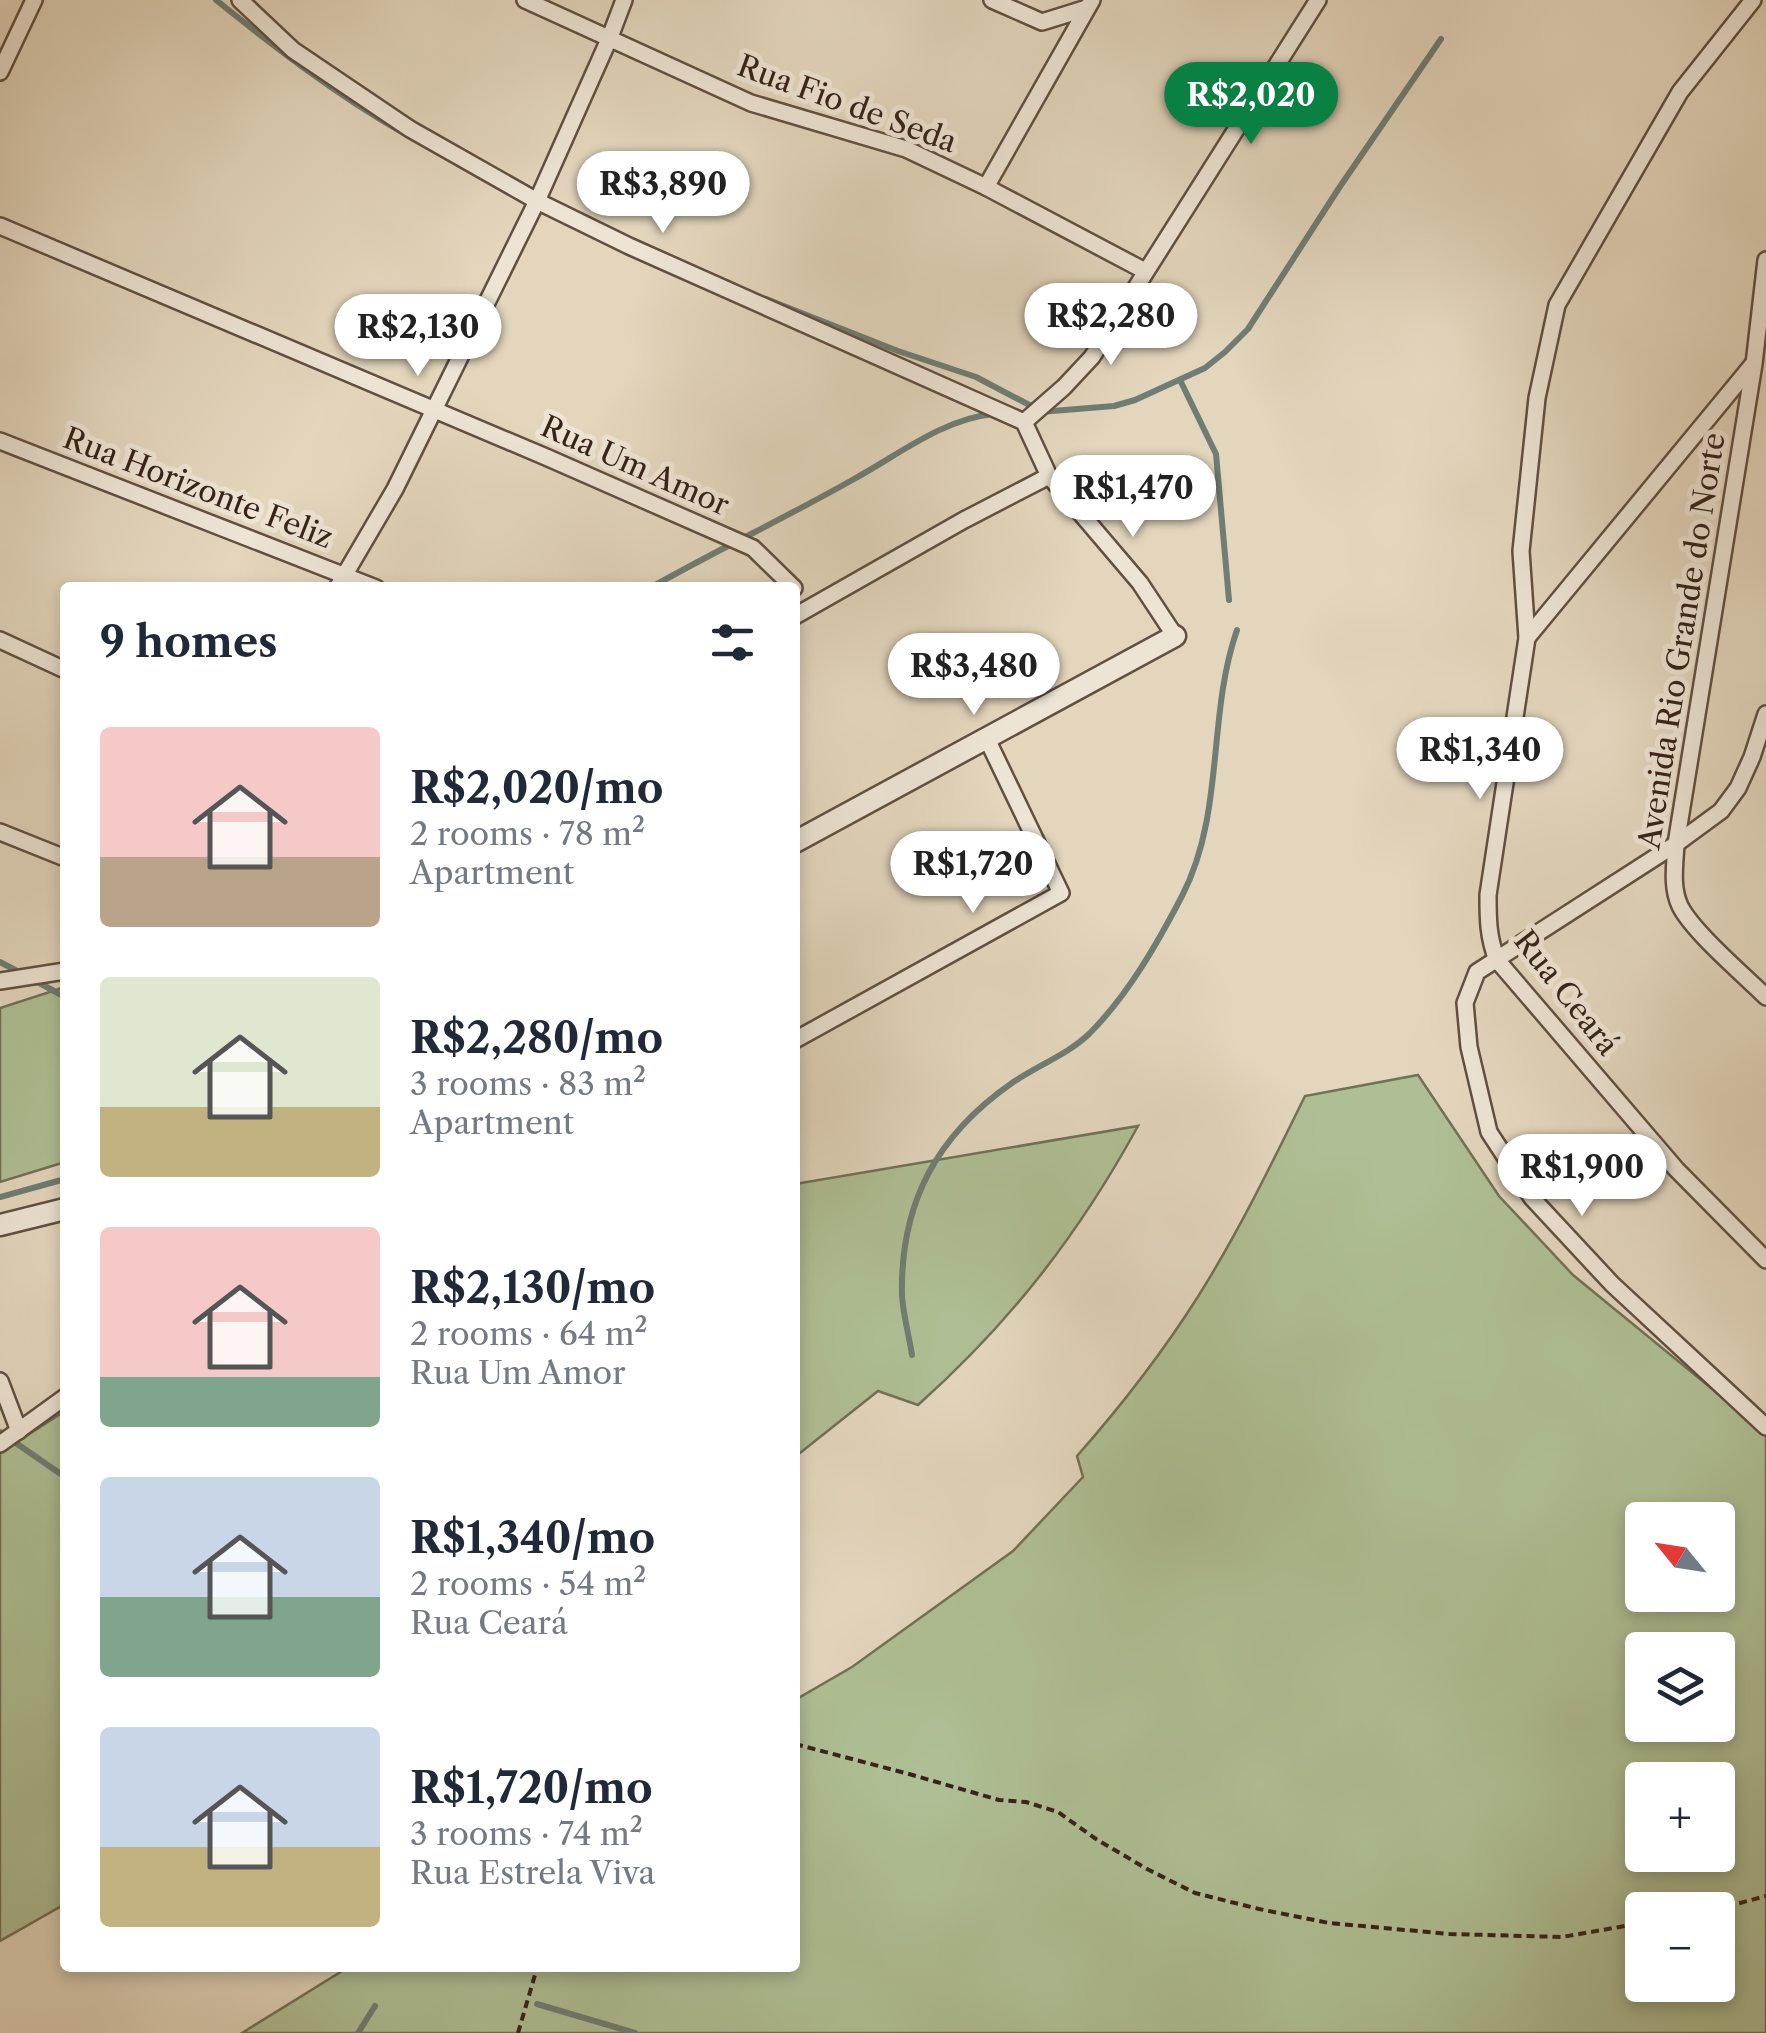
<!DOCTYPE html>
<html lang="en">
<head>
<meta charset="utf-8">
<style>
  :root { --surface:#fff; --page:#f2f2f3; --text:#1f2937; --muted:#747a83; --accent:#0b8043 }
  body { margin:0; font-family:"Libre Caslon Text",serif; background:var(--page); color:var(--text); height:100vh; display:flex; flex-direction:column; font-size:38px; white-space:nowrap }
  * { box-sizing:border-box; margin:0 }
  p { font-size:32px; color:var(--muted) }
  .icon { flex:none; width:55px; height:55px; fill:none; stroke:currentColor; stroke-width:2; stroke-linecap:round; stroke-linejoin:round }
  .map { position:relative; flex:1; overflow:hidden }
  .drawer { position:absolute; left:60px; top:582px; width:740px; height:1390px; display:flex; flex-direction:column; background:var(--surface); border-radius:10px; box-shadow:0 5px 15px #0003 }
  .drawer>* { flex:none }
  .needle { width:65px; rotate:300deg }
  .buttons { position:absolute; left:1625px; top:1502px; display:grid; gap:20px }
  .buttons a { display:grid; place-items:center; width:110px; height:110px; border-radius:10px; background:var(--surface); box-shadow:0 5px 15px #0003; font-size:50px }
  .price { position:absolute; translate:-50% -85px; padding:0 22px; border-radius:35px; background:#fff; color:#222; font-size:32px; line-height:65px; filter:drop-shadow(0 2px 5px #0008) }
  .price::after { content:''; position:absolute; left:50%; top:60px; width:30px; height:22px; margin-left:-15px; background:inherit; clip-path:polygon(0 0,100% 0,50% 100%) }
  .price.current { background:var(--accent); color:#fff }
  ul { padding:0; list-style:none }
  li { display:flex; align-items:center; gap:30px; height:250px; padding:0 40px }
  li span { display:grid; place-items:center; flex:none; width:280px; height:200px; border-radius:10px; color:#555 }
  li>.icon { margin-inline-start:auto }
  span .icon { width:120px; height:120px; fill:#fffc; stroke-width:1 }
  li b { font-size:42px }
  h2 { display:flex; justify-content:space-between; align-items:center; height:120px; padding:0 40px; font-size:42px }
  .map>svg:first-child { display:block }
</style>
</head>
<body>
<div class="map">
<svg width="1766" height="2033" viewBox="0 0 1766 2033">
  <rect width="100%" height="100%" fill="#e3d6bd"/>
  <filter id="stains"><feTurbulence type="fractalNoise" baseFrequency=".002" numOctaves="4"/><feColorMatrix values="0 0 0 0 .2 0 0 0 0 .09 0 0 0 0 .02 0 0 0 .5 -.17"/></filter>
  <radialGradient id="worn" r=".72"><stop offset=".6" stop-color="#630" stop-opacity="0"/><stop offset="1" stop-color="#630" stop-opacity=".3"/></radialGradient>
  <g fill="#afbf95" stroke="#727057" stroke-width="2.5" fill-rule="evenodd">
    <polygon points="65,987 65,1162 0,1182 0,1008"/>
    <path d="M1418,1075l81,121 74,79 193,158v600h-1524l105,-65h448v-268l57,-33 161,-116 70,-74 -6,-21c45,-51 86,-104 122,-161 40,-64 73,-132 106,-199zM1642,1520h76v75h-76zM1642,1650h76v75h-76zM1642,1780h76v75h-76zM1642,1910h76v75h-76z"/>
    <path d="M1138,1126c-59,108 -128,197 -220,279l-40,-14 -83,66v-273z"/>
    <polygon points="65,1411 65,1904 0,1941 0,1453"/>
  </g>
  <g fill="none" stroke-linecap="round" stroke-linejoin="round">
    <g stroke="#6f7d74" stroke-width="6">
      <path d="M216,0c61,49 121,95 189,134"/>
      <polyline points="766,299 898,351 976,377 1037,409"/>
      <polyline points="1180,380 1216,454 1229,600"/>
      <polyline points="1040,412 1114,406 1135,400 1205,368 1225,352 1248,329 1339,188 1441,39"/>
      <path d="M650,588c67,-38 137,-71 204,-109 44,-24 89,-60 139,-65"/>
      <polyline points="0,962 21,973"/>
      <polyline points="32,979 65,997"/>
      <polyline points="0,1197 65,1179"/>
      <path d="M912,1355c-3,-20 -9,-40 -10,-60 -2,-92 35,-160 110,-212 24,-17 55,-28 77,-49 39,-39 68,-90 93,-138 43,-83 25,-180 55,-266"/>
      <polyline points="0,1432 65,1477"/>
      <polyline points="537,2004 635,2033"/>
      <polyline points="358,2033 375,2006"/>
    </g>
    <g stroke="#614f42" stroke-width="20">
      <g id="minor">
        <polyline points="240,0 293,50 410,129 537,201 629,246 1024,422 1049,476 1140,583 1175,636"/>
        <polyline points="525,0 751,103 906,149 986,187 1145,271"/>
        <polyline points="992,0 1042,22 1087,8"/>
        <path d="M1753,0l-73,92 -123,213 -20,93 -16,153 6,87 -39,257c0,24 0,42 9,65l179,209 90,91"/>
        <polyline points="0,72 34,0"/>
        <polyline points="986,187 1092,0"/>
        <polyline points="0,226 546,457 753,548 794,588"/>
        <path d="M1766,260l-12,104 -78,480c-1,20 -5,43 4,62 13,26 64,69 86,91"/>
        <polyline points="1024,422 1064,387 1092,357 1318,0"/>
        <polyline points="0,441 376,588"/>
        <polyline points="337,588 395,489 537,201 610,37 624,0"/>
        <polyline points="795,616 964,520 1049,476"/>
        <polyline points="1527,638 1753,364"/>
        <polyline points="0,640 65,670"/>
        <polyline points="1766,714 1752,757 1738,788 1721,811 1676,844 1477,972 1465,1003 1469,1047 1489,1132 1532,1198 1612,1284 1766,1427"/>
        <polyline points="0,832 65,858"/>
        <polyline points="0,981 65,971"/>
        <polyline points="795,1040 1061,893 987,739"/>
        <polyline points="0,1381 19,1431"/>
        <polyline points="0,1444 65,1397"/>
      </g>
    </g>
    <g stroke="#614f42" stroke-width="25">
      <g id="tertiary">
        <polyline points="795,842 1175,636"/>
        <polyline points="0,1225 65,1209"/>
      </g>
    </g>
    <g stroke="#362219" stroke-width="4" stroke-dasharray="8 5" stroke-linecap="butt">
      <polyline points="795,1744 909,1774 999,1800 1026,1802 1058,1812 1096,1839 1147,1869 1195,1893 1259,1909 1329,1923 1450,1934 1562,1937 1642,1923"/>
      <polyline points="1714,1910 1766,1896"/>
      <polyline points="518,2033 537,1968"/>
    </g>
    <use href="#minor" stroke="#ede4d4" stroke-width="15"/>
    <use href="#tertiary" stroke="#ede4d4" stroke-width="20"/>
  </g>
  <g text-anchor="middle" stroke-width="10" stroke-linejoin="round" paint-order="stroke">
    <g font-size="30" fill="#362219" stroke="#ede4d4">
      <text transform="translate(847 104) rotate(20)" y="10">Rua Fio de Seda</text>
      <text transform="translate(635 466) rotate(24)" y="10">Rua Um Amor</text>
      <text transform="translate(198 488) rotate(21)" y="10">Rua Horizonte Feliz</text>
      <text transform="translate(1682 641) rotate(-81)" y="10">Avenida Rio Grande do Norte</text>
      <text transform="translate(1566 993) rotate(52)" y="10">Rua Ceará</text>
    </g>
  </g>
  <rect width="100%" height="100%" filter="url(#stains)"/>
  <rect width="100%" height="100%" fill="url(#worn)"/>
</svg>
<div class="buttons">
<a><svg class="needle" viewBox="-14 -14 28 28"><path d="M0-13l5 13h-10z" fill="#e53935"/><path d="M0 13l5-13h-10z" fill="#747a83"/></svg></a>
<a><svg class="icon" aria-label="layers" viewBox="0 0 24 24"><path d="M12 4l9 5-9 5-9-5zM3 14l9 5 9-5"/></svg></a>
<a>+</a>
<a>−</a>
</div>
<b class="price current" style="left:1251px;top:147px">R$2,020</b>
<b class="price" style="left:663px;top:236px">R$3,890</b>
<b class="price" style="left:1111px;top:368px">R$2,280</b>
<b class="price" style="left:418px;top:379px">R$2,130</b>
<b class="price" style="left:1133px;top:540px">R$1,470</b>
<b class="price" style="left:974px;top:718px">R$3,480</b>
<b class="price" style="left:1480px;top:802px">R$1,340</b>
<b class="price" style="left:973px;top:916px">R$1,720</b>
<b class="price" style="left:1582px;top:1219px">R$1,900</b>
<section class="drawer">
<h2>9 homes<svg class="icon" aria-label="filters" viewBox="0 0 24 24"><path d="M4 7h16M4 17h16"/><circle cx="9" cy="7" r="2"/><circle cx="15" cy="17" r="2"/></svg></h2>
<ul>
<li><span style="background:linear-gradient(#f6c9c9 65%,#b9a48a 0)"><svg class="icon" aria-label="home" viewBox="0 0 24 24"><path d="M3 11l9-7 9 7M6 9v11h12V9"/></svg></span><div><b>R$2,020/mo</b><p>2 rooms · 78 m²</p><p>Apartment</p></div></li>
<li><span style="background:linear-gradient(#dfe7d0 65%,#c2b280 0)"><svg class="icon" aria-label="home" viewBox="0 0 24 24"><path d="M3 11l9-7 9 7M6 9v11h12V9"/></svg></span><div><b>R$2,280/mo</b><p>3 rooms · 83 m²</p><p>Apartment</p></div></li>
<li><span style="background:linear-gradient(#f6c9c9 75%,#7fa58c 0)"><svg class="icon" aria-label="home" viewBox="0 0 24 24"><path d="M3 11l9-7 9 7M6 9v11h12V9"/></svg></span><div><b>R$2,130/mo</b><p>2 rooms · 64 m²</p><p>Rua Um Amor</p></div></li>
<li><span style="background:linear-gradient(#c9d6e8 60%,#7fa58c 0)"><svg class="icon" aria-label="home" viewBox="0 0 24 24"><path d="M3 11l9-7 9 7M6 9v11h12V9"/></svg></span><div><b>R$1,340/mo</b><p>2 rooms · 54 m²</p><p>Rua Ceará</p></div></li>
<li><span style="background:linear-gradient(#c9d6e8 60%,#c2b280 0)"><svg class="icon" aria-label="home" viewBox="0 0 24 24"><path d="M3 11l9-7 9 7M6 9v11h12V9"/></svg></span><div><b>R$1,720/mo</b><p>3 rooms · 74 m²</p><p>Rua Estrela Viva</p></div></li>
</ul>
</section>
</div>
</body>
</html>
